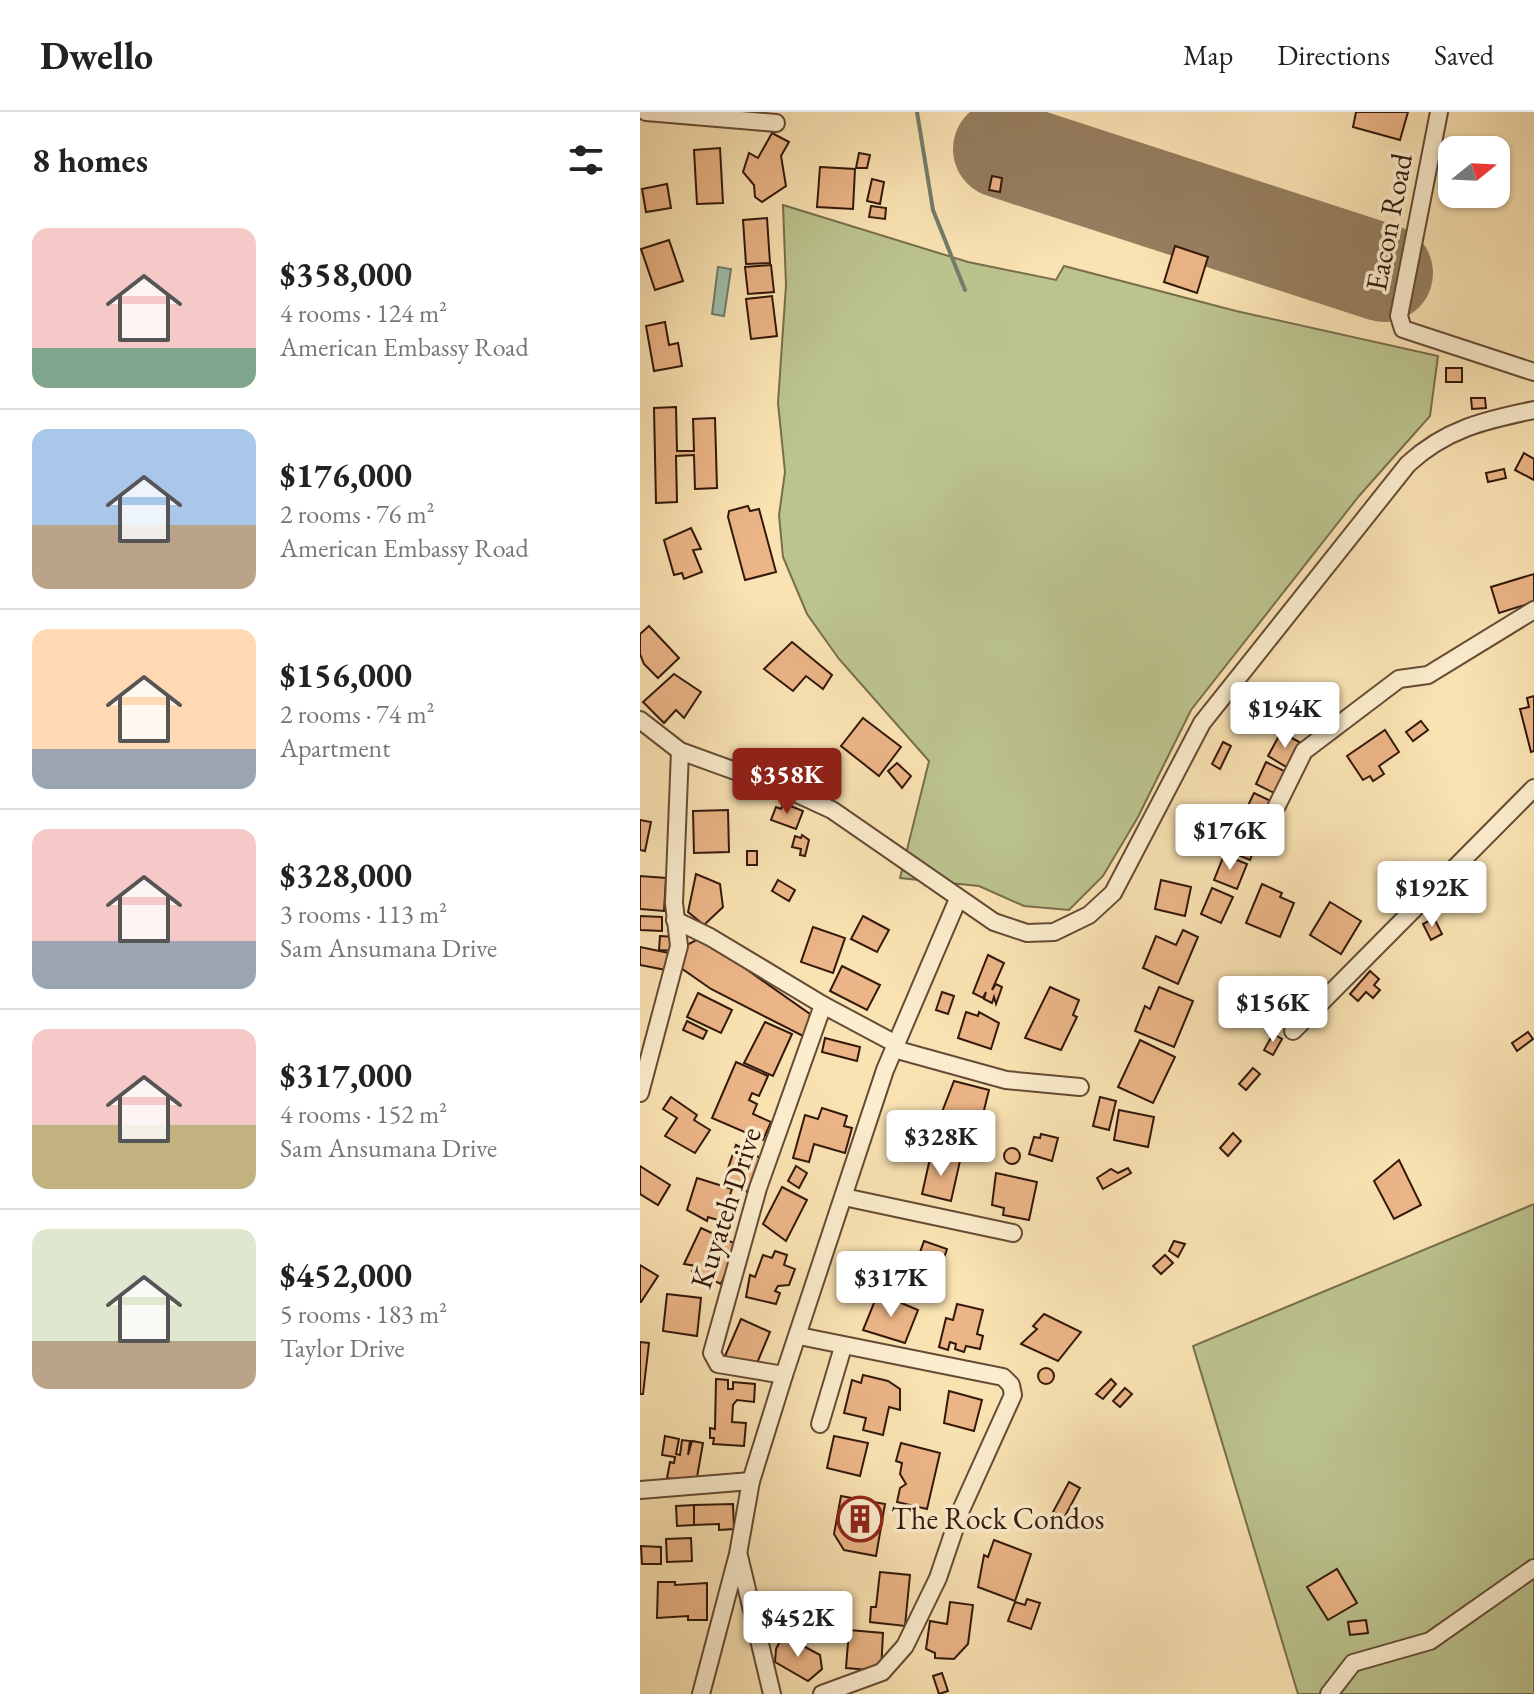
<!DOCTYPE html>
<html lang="en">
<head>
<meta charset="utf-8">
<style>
  :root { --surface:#fff; --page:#f6f6f6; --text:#222; --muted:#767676; --line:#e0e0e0; --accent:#8f2418 }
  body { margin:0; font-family:"EB Garamond",serif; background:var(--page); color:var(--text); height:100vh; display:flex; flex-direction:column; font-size:30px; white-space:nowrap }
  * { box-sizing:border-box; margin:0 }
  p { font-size:26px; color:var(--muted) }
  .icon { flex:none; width:44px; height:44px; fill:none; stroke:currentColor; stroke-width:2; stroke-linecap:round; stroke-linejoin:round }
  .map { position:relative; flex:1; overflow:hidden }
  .side { display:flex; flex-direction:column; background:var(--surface); width:640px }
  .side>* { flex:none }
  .needle { width:52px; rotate:72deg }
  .controls { position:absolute; left:798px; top:24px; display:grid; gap:16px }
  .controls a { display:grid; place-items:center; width:72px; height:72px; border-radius:16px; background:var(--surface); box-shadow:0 2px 6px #0004; font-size:40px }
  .price { position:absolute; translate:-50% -68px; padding:0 18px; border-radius:8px; background:#fff; color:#222; font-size:26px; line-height:52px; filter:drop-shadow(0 2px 4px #0008) }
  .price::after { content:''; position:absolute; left:50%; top:48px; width:24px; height:18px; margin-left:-12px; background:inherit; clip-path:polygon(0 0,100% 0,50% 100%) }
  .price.on { background:var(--accent); color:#fff }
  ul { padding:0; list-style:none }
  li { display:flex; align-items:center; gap:24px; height:200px; padding:0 32px }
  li+li { border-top:2px solid var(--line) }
  li span { display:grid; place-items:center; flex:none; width:224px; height:160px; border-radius:16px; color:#555 }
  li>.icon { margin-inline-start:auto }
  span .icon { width:96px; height:96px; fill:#fffc; stroke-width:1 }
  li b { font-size:34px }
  h2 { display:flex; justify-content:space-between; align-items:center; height:96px; padding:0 32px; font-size:34px }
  header { display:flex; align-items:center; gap:48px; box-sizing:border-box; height:112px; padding:0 40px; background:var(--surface); border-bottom:2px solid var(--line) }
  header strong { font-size:38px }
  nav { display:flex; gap:44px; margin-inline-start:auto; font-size:28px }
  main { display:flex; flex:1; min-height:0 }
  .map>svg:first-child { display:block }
</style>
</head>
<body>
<header>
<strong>Dwello</strong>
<nav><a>Map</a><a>Directions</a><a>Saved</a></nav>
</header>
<main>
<section class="side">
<h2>8 homes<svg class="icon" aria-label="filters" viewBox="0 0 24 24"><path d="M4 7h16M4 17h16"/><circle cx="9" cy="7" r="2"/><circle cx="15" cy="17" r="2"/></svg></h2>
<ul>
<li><span style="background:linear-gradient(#f6c9c9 75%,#7fa58c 0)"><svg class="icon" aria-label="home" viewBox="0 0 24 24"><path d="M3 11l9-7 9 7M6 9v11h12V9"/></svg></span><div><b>$358,000</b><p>4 rooms · 124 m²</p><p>American Embassy Road</p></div></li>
<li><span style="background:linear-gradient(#a9c7e8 60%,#b9a48a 0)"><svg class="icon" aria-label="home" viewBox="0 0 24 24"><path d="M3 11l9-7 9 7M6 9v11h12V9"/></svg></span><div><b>$176,000</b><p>2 rooms · 76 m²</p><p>American Embassy Road</p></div></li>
<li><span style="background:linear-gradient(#ffd9b3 75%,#9aa5b1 0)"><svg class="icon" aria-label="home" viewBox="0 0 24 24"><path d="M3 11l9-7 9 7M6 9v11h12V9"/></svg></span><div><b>$156,000</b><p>2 rooms · 74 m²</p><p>Apartment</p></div></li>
<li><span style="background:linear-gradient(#f6c9c9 70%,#9aa5b1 0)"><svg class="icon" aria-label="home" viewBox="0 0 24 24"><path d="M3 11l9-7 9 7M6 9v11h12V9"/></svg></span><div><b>$328,000</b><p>3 rooms · 113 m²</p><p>Sam Ansumana Drive</p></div></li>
<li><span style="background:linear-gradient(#f6c9c9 60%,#c2b280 0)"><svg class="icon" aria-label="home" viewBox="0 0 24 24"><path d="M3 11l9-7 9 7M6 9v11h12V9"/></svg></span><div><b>$317,000</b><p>4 rooms · 152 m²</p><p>Sam Ansumana Drive</p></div></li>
<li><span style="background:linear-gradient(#dfe7d0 70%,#b9a48a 0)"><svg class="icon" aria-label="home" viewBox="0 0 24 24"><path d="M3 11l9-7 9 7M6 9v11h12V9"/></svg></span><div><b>$452,000</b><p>5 rooms · 183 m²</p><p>Taylor Drive</p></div></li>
</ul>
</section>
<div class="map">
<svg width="894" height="1582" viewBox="0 0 894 1582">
  <rect width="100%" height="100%" fill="#fae3b3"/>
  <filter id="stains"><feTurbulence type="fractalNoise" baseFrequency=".0025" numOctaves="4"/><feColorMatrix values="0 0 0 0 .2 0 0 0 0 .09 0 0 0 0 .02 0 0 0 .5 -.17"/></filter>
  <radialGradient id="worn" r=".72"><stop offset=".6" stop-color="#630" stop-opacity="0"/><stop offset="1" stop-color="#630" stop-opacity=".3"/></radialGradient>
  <g fill="#bcc48e" stroke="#786e4c" stroke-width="2">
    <polygon points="143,93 328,150 416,168 424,154 596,199 798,244 790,304 719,384 551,598 498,705 463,764 429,798 384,794 339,774 260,766 289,649 199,547 167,502 143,445 139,403 145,360 138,291 146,173"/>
    <polygon points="894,1092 894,1582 658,1582 553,1234"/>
  </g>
  <polygon fill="#9ebeac" stroke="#737c6c" stroke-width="2" points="78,155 91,157 84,204 72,202"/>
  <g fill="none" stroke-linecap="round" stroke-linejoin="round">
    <polyline stroke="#737c6c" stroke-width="4" points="277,0 293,98 325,178"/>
    <polyline stroke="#967e5f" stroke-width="98" points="362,37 744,161"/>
  </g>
  <g fill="#ecb587" stroke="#33180b" stroke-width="2">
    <polygon points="716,0 768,0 760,28 713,15"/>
    <polygon points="132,21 149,30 141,44 146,74 122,90 115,85 114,73 103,60 109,41 118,46"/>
    <polygon points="80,36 83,91 57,92 54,38"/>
    <polygon points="219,41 230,43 227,56 216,56"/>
    <polygon points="180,55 215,57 213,97 177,95"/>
    <polygon points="352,64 362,66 360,80 349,78"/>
    <polygon points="232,67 244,70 240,92 227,89"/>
    <polygon points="27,72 31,96 6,100 2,77"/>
    <polygon points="231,94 246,96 245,107 229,105"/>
    <polygon points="127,106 130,151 106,152 103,108"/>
    <polygon points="29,128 43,169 15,178 1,137"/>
    <polygon points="535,134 568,145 557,181 524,170"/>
    <polygon points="131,153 134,180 108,182 105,155"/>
    <polygon points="132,184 137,224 111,227 106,187"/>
    <polygon points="25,210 29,233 38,231 42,254 14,259 6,214"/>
    <rect x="806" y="256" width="16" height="14"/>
    <polygon points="831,286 845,286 846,296 832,297"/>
    <polygon points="36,295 37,339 54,339 53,307 75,306 77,376 55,377 54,343 36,344 37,390 16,391 14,296"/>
    <polygon points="884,341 894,347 894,368 875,358"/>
    <polygon points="864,357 866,366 848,370 846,361"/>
    <polygon points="108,394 110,399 119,397 136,460 105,468 88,405 89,399"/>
    <polygon points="51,416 61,437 53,438 62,460 44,467 42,461 34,463 24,428"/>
    <polygon points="894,462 894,490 859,501 851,475"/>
    <polygon points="9,514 39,546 18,566 4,552 0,542 0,522"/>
    <polygon points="152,530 192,563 183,577 166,564 153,579 124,557"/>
    <polygon points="34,562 61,580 44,606 36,598 24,611 3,590"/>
    <polygon points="894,584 894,639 891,640 880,597 889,595 887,586"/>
    <polygon points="623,587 631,597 618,608 610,597"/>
    <polygon points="223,606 261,635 239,664 201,634"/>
    <polygon points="781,609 788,618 773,629 766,620"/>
    <polygon points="745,618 759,640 739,654 744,662 733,669 730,664 723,668 707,644"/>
    <polygon points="641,620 661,631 648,656 628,644"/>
    <polygon points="583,630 591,634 580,657 572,652"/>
    <polygon points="626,650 646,660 636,682 616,672"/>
    <polygon points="257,651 271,664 262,676 248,659"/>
    <polygon points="614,681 633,690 621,715 602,706"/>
    <polygon points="143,691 163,699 156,717 131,708 136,695 141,697"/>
    <polygon points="88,698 89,740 54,741 53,699"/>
    <polygon points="0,708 11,710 5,739 0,738"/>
    <polygon points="597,713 620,723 610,748 586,738"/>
    <polygon points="162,723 169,728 165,744 160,743 161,737 152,735 155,724 161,726"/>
    <rect x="107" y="739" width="10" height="14"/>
    <polygon points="584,743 607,752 597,777 574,768"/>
    <polygon points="56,762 80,772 83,795 64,813 48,800"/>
    <polygon points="0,764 26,766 24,799 0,797"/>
    <polygon points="138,768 155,778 149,789 132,779"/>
    <polygon points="521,768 551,775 545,804 515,797"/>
    <polygon points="622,772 642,781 640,785 654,791 640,825 606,811"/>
    <polygon points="765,773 772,779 760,791 754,785"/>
    <polygon points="572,776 593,785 581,811 561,802"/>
    <polygon points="690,790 721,809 701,842 670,823"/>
    <polygon points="0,804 22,805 22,819 0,818"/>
    <polygon points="223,804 249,818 237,840 211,827"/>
    <polygon points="794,806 802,822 791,828 783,812"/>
    <polygon points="173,815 205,826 193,861 161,850"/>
    <polygon points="543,818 558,825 538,872 503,856 516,824 536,833"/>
    <polygon points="20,824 35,825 35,839 19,838"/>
    <polygon points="58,827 84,837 106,857 170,902 165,925 71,877 41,856 45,834"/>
    <polygon points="0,835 29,841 26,858 0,853"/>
    <polygon points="348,843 364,851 352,878 356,872 362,875 356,892 354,885 352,891 344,887 346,880 343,886 333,881"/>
    <polygon points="202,854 240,873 227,898 190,879"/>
    <polygon points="730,859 739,867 734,873 740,878 733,886 726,880 718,889 710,882"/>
    <polygon points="647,865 651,865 658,875 647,887 652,892 642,903 625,886"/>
    <polygon points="410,875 439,888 433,903 437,905 421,938 385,926"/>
    <polygon points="519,875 553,889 534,935 495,919 505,894 510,897"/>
    <polygon points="302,880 314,884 308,902 296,898"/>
    <polygon points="58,881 92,898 81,921 47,905"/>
    <polygon points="326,900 338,904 339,900 359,911 351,937 318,926"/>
    <polygon points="47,909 67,919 63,927 43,918"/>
    <polygon points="125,910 152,922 133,964 104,951"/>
    <polygon points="888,920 893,927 877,939 872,931"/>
    <polygon points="633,922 642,927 633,943 624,938"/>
    <polygon points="185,926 220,935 217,949 182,940"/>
    <polygon points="500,928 535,945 513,991 478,975"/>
    <polygon points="96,950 128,964 119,984 112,981 109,988 117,992 113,1002 131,1010 123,1028 72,1006"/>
    <polygon points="613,956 620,962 606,978 599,972"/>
    <polygon points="314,969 349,978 341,1010 302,1000"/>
    <polygon points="31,985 57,1003 54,1008 70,1018 55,1041 25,1024 37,1006 23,997"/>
    <polygon points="460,985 476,989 469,1018 453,1014"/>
    <polygon points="182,996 207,1004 204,1014 212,1016 205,1041 174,1032 169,1050 153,1046 165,1003 178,1007"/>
    <polygon points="479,998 514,1005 508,1035 474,1028"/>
    <polygon points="593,1021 601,1029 588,1044 580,1036"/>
    <polygon points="401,1022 418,1026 412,1049 389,1042 394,1025 400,1026"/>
    <polygon points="96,1033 124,1048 107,1080 84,1068"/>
    <circle cx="372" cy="1044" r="8"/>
    <polygon points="291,1042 320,1049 311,1089 282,1082"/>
    <polygon points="759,1048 781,1093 754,1107 734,1069"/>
    <polygon points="0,1054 30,1073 18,1093 0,1082"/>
    <polygon points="156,1054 167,1061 159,1076 148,1069"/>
    <polygon points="488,1056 491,1061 463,1077 457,1066 471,1057 478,1061"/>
    <polygon points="356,1061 397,1070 389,1108 363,1103 364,1096 352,1093"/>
    <polygon points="57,1066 92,1077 81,1109 68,1105 67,1109 47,1098"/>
    <polygon points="142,1075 167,1088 146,1129 123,1112"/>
    <polygon points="61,1116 98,1133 81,1172 52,1159 56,1154 44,1152"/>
    <polygon points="284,1129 307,1137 296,1169 273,1160"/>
    <polygon points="534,1129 545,1132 538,1145 529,1139"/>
    <polygon points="135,1139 147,1143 144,1153 155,1157 149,1173 138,1174 135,1179 140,1181 136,1192 106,1185 110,1163 115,1165 123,1143 132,1146"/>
    <polygon points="525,1143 533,1151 521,1162 513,1154"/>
    <polygon points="0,1153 18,1164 1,1190 0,1190"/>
    <polygon points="238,1181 278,1198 265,1231 223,1218"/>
    <polygon points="27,1182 61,1186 57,1224 23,1219"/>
    <polygon points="317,1192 343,1198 337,1222 343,1224 340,1237 326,1234 324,1240 315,1237 316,1232 310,1230 308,1238 299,1235 306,1206 313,1208"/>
    <polygon points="404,1202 441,1220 418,1249 381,1232 397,1217 393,1214"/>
    <polygon points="101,1207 130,1220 115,1256 85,1244"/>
    <polygon points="0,1230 9,1231 3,1282 0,1282"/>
    <circle cx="406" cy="1264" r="8"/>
    <polygon points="223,1263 248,1269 260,1277 260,1298 249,1295 243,1323 223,1318 226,1306 204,1301 212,1268 221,1271"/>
    <polygon points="76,1267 88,1268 88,1277 93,1277 93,1270 115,1272 114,1290 97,1288 93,1293 92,1310 106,1311 104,1334 73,1332 74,1326 70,1326 70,1316 75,1317"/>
    <polygon points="471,1267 476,1272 463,1287 456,1282"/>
    <polygon points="485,1276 492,1282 480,1295 473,1289"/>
    <polygon points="309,1279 342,1288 334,1319 304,1311"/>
    <polygon points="25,1324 39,1327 36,1342 40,1343 42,1328 50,1329 48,1343 52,1329 63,1331 56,1371 27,1366 30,1350 34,1351 35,1345 22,1343"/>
    <polygon points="194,1324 228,1331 220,1364 187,1356"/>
    <polygon points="261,1331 300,1341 287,1397 257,1390 260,1376 266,1372 260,1362 262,1351 256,1349"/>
    <polygon points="429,1370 440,1376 424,1406 413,1400"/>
    <polygon points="201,1384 245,1392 236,1444 204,1438 194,1422"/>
    <polygon points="93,1392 94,1417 79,1418 79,1412 54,1413 54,1393"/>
    <polygon points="54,1393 54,1413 37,1414 36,1394"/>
    <polygon points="51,1426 52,1449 27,1450 26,1427"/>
    <polygon points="354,1428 391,1442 375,1489 338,1475 344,1443 348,1445"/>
    <polygon points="1,1434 21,1435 21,1452 2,1452"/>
    <polygon points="697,1457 717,1491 688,1508 667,1475"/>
    <polygon points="240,1460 270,1463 265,1514 230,1510 231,1495 236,1495"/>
    <polygon points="18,1470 35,1470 35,1473 67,1471 67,1508 48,1508 48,1504 17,1506"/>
    <polygon points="387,1487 400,1491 391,1517 368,1509 375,1490 385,1493"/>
    <polygon points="310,1490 333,1493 328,1532 314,1547 295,1546 295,1541 286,1537 290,1509 307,1512"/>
    <polygon points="726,1508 728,1521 710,1523 708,1510"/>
    <polygon points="209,1518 243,1521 241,1559 206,1556"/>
    <polygon points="143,1523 180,1543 182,1557 168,1569 135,1550 136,1537"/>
    <polygon points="302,1561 308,1579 299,1582 293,1564"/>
  </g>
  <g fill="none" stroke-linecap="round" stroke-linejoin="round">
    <g stroke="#654b35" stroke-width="20">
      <g id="minor">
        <polyline points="6,0 136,11"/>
        <polyline points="799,0 759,204 763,217 894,260"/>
        <path d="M0,608l40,31 113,41 39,18 162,112 33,11 27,-1 35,-17 24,-22 89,-170 206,-259c38,-35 77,-44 126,-54"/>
        <polyline points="619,730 664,639 759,567 788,563 894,498"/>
        <polyline points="35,808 70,825 183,893 256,932"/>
        <polyline points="653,919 894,676"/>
        <polyline points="254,937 366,968 440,975"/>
        <polyline points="0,981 39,834 34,791 40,639"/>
        <polyline points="204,1085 373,1121"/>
        <polyline points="159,1224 363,1265 371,1273 373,1283 321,1398 298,1466 265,1534 242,1560 182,1582"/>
        <polyline points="144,1263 78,1252 72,1241 118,1076 183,893"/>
        <polyline points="180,1312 203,1235"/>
        <polyline points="0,1378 111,1369"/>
        <polyline points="99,1444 132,1582"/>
        <polyline points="61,1582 98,1442 111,1369 144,1263 245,958 318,787"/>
        <polyline points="689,1582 713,1551 790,1529 894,1456"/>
      </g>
    </g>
    <use href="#minor" stroke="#fcedce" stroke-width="16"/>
  </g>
  <defs>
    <g id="building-ring" transform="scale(2.3)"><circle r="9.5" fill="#fcedce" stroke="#8f2418" stroke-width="1.5"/><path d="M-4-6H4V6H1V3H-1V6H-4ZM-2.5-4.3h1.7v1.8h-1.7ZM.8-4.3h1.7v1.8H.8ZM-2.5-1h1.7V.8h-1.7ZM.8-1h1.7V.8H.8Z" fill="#8f2418"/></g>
  </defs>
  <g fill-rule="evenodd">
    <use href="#building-ring" x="220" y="1407"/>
  </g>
  <g text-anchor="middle" stroke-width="7" stroke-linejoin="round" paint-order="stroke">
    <g font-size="30" fill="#33180b" stroke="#fcedce">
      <text transform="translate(749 110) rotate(-79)" y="10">Eacon Road</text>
      <text transform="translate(86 1096) rotate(-72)" y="10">Kuyateh Drive</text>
    </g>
    <g font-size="30" fill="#33180b" stroke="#fcedce" text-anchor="start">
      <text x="251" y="1417">The Rock Condos</text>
    </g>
  </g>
  <rect width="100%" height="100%" filter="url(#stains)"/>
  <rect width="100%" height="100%" fill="url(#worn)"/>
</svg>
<div class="controls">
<a><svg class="needle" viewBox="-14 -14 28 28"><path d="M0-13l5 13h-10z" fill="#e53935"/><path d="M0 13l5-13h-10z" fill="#767676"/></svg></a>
</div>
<b class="price" style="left:645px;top:638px">$194K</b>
<b class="price on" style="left:147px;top:704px">$358K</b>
<b class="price" style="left:590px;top:760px">$176K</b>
<b class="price" style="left:792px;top:817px">$192K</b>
<b class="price" style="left:633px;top:932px">$156K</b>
<b class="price" style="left:301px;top:1066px">$328K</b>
<b class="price" style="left:251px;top:1207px">$317K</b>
<b class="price" style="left:158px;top:1547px">$452K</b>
</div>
</main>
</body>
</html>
